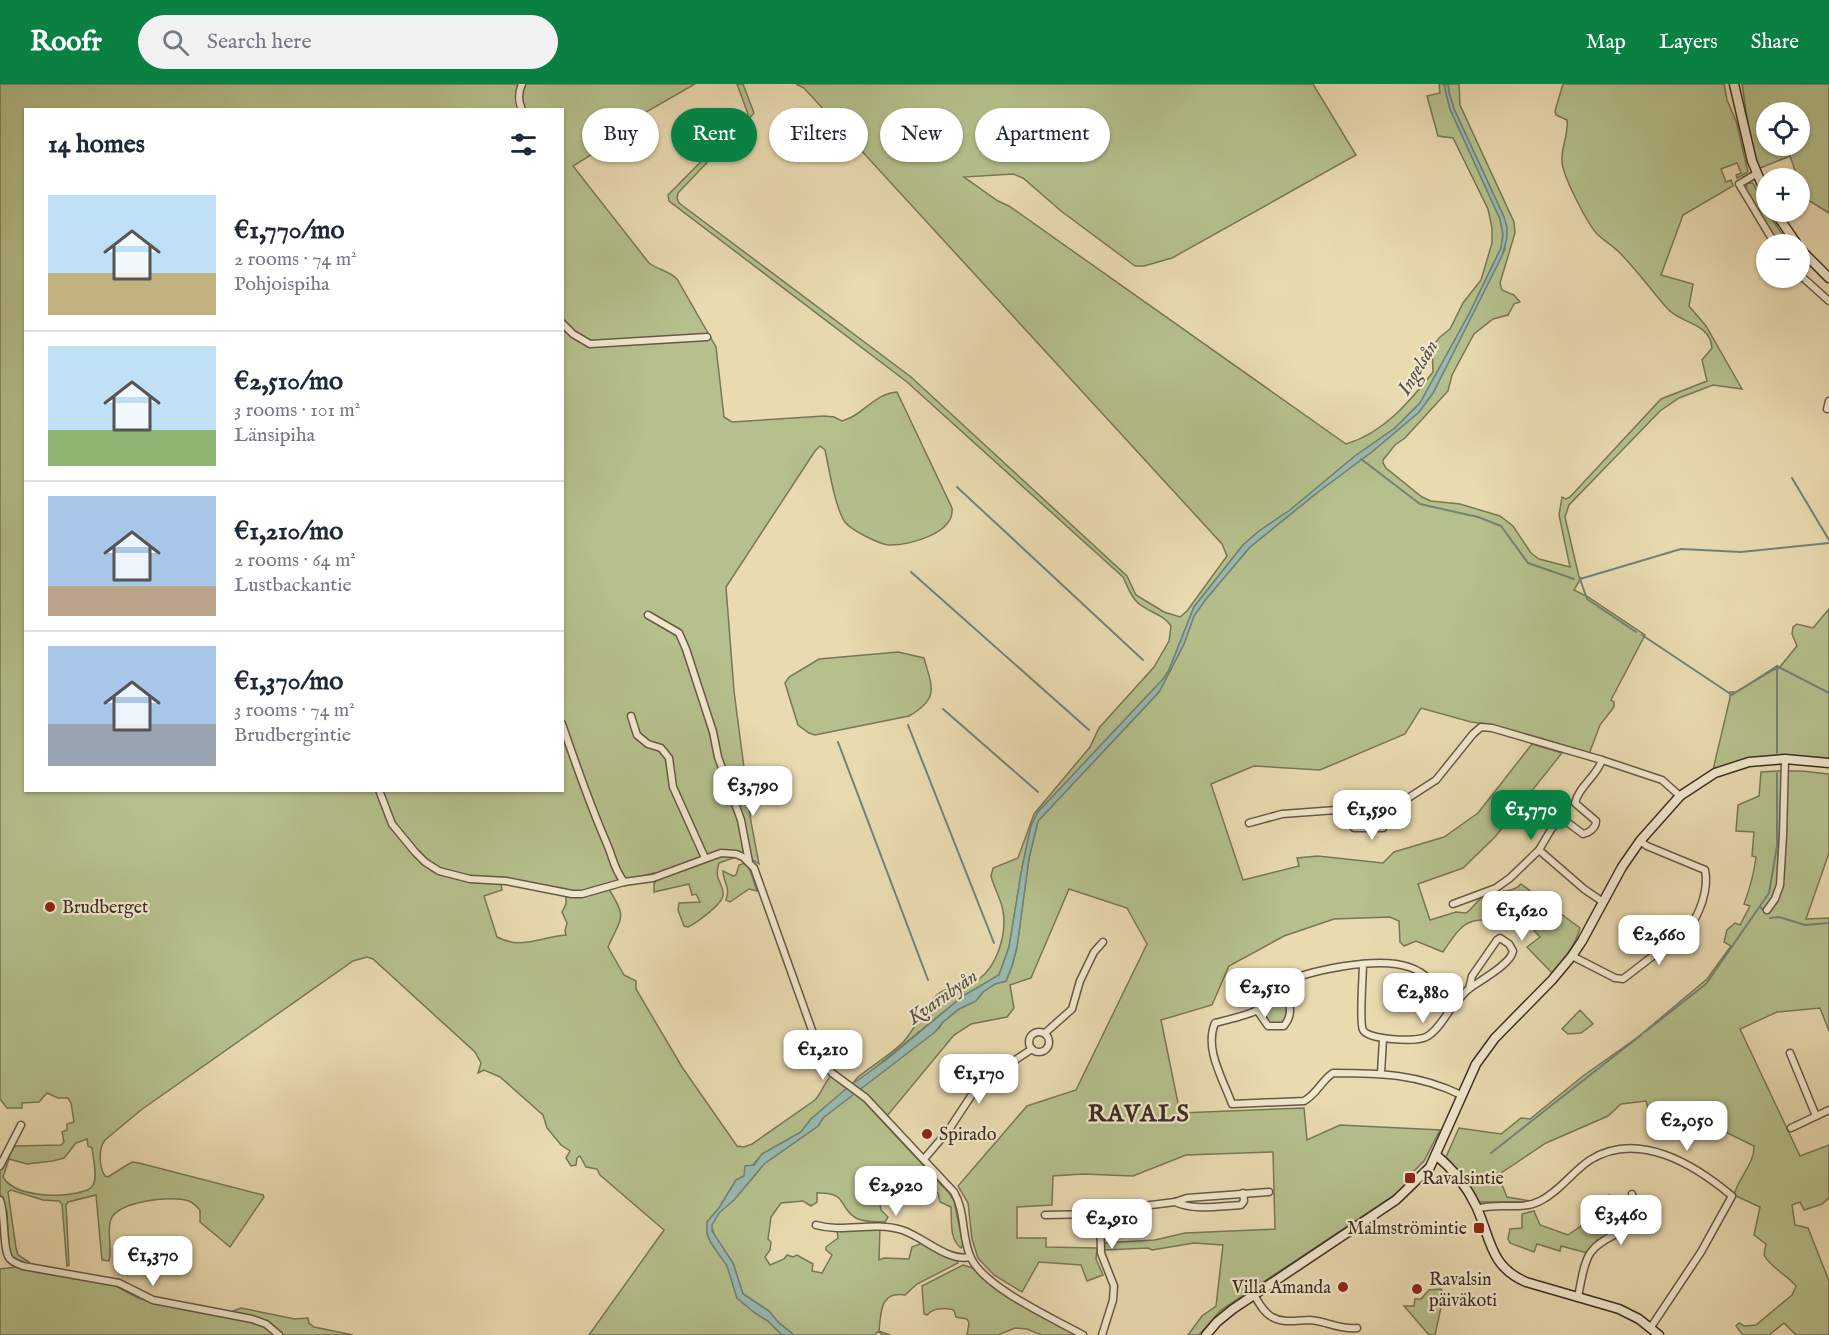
<!DOCTYPE html>
<html lang="en">
<head>
<meta charset="utf-8">
<style>
  :root { --surface:#fff; --page:#f2f2f3; --text:#1f2937; --muted:#747a83; --line:#e0e1e3; --accent:#0b8043 }
  body { margin:0; font-family:"IM FELL English",serif; background:var(--page); color:var(--text); height:100vh; display:flex; flex-direction:column; font-size:22px; white-space:nowrap }
  * { box-sizing:border-box; margin:0 }
  p { font-size:20px; color:var(--muted) }
  .icon { flex:none; width:33px; height:33px; fill:none; stroke:currentColor; stroke-width:2; stroke-linecap:round; stroke-linejoin:round }
  .map { position:relative; flex:1; overflow:hidden }
  .sheet { position:absolute; left:24px; top:24px; width:540px; height:684px; display:flex; flex-direction:column; background:var(--surface); border-radius:0px; box-shadow:0 2px 4px #0004 }
  .sheet>* { flex:none }
  .banner { position:absolute; left:582px; top:24px; width:570px; height:54px; display:flex; gap:12px }
  .tools { position:absolute; left:1756px; top:18px; display:grid; gap:12px }
  .tools a { display:grid; place-items:center; width:54px; height:54px; border-radius:50%; background:var(--surface); box-shadow:0 2px 4px #0004; font-size:30px }
  .price { position:absolute; translate:-50% -51px; padding:0 14px; border-radius:12px; background:#fff; color:#222; font-size:20px; line-height:39px; filter:drop-shadow(0 2px 3px #0008) }
  .price::after { content:''; position:absolute; left:50%; top:36px; width:18px; height:14px; margin-left:-9px; background:inherit; clip-path:polygon(0 0,100% 0,50% 100%) }
  .price.on { background:var(--accent); color:#fff }
  ul { padding:0; list-style:none }
  li { display:flex; align-items:center; gap:18px; height:150px; padding:0 24px }
  li+li { border-top:2px solid var(--line) }
  li span { display:grid; place-items:center; flex:none; width:168px; height:120px; border-radius:0px; color:#555 }
  li>.icon { margin-inline-start:auto }
  span .icon { width:72px; height:72px; fill:#fffc; stroke-width:1 }
  li b { font-size:26px }
  h2 { display:flex; justify-content:space-between; align-items:center; height:72px; padding:0 24px; font-size:26px }
  .tag { padding:0 21px; border-radius:27px; background:var(--surface); box-shadow:0 2px 4px #0004; font-size:21px; line-height:54px }
  .tag.on { background:var(--accent); color:#fff }
  header { display:flex; align-items:center; gap:36px; box-sizing:border-box; height:84px; padding:0 30px; background:var(--accent); color:#fff }
  header strong { font-size:28px }
  nav { display:flex; gap:33px; margin-inline-start:auto; font-size:21px }
  .search { width:420px; height:54px; background:var(--page); display:flex; align-items:center; gap:15px; box-sizing:border-box; padding:0 21px; border-radius:33px; color:var(--muted); font-size:22px }
  .map>svg:first-child { display:block }
</style>
</head>
<body>
<header>
<strong>Roofr</strong>
<div class="search"><svg class="icon" aria-label="search" viewBox="0 0 24 24"><circle cx="10" cy="10" r="6"/><path d="M15 15l6 6"/></svg>Search here</div>
<nav><a>Map</a><a>Layers</a><a>Share</a></nav>
</header>
<div class="map">
<svg width="1829" height="1251" viewBox="0 0 1829 1251">
  <rect width="100%" height="100%" fill="#e9dab0"/>
  <filter id="stains"><feTurbulence type="fractalNoise" baseFrequency=".00333" numOctaves="4"/><feColorMatrix values="0 0 0 0 .2 0 0 0 0 .09 0 0 0 0 .02 0 0 0 .5 -.17"/></filter>
  <radialGradient id="worn" r=".72"><stop offset=".6" stop-color="#630" stop-opacity="0"/><stop offset="1" stop-color="#630" stop-opacity=".3"/></radialGradient>
  <g fill="#b5c08c" stroke="#787658" stroke-width="1.5" fill-rule="evenodd">
    <path d="M0,0h695l-56,32 -19,21 -47,29 76,97c10,7 20,8 28,16l39,68 8,70 8,5 92,-6 10,1 8,4c21,-5 31,-27 55,-29l55,116c3,25 -41,37 -62,37 -10,0 -39,-15 -45,-23 -10,-14 -16,-54 -20,-72l-5,-4 -5,5 -89,136 8,104 17,131 8,42 -15,-10 -25,9c-6,18 5,19 4,32 0,9 -27,28 -35,32l-4,-1 -6,-16 1,-7 21,-1 -4,-8 -4,1 -3,-11 -35,8v-8l3,-5 -3,-6 -47,13c20,32 16,28 1,61l16,28 12,6v8l46,78 55,79 7,1 8,-3 63,-44c8,-9 9,-18 17,-25l17,12 -38,32 -10,13 -39,22 -18,22 -8,4 -17,28 -12,14v12l4,9 16,22 10,33 18,15 13,8 14,14h-193l75,-105 -64,-55 -3,-6 -11,-2 -6,-11 -3,2 -1,7 -5,1 -5,-8 4,-7 -9,-6 -14,-17 -4,-13 -43,-38 -16,-7 -6,3 3,-10 -6,-11 -102,-93 -6,-2 -14,4 -212,149 -36,30c-7,9 -6,27 0,36l3,1 19,-12 5,-3 7,1 124,32 1,2 -34,50 -30,-25v-12c-3,-3 -6,-7 -11,-9 -17,-6 -70,0 -78,18 -5,13 2,29 -2,42l-7,-1 -6,-65 -28,7 -2,3 3,60 -2,1 -5,-62 -3,-3 -16,-1 -32,-10 -3,2 8,56 2,7 11,7v2l-15,-5 -5,-9 -2,-38 -7,-17v-25l15,-24 46,-1 3,-3 -2,-10 5,-2v-6l7,-2 -3,-19 -3,-5h-10l-11,-5 -8,9 -17,1v5h-15l-7,-9zM26,26h536v680h-536zM500,793l66,12v15l-4,8 5,11 -2,8 1,4c-26,2 -43,15 -69,2l-13,-41 18,-6zM87,1055l1,7 4,2c1,10 6,29 1,37 -3,6 -10,6 -16,8 -20,4 -62,4 -74,-16l6,-18 18,5 26,-3 11,-3 12,-15z"/>
    <path d="M737,0h6l11,29 -76,80 -1,5 2,5 232,174 216,199 9,19 28,17 16,5 7,-6 40,-55 -5,-12 -418,-456 -8,-4h517l43,71 -184,103 -28,8h-9l-74,-55 -38,-33 -10,-4 -49,3 34,24 11,5 337,238c38,-11 64,-43 87,-72l-1,-25 8,-10 10,-8 13,-26 18,-23 11,-37v-15l-4,-19 -35,-71 -15,-2 -11,-40 13,-3 -1,-9h5l6,25 50,110 3,15 -2,14 -32,66 -49,89 -25,25 -40,28 -65,54 -31,21 -16,14 -49,62 -25,63 -5,8 -126,134 -7,14 -9,42 -13,79 -10,28 -36,21 -109,89 -2,-1 6,-7c13,-11 37,-25 47,-37 12,-15 19,-32 32,-45 11,-10 27,-8 39,-14 21,-13 31,-47 27,-70 -2,-12 -9,-23 -12,-35l2,-8 25,-10 16,-44 56,-67 9,-19 55,-61 15,-26 2,-15c-7,-12 -24,-14 -34,-24 -7,-7 -10,-17 -14,-25l-216,-195 -238,-181 -1,-6 80,-81z"/>
    <path d="M1448,0h11l1,21 54,117 1,11 -15,50 2,7 12,5 6,7 -6,2 -6,11 -15,4 -19,15 -22,41 -4,16 -43,47 -10,7 -12,15v3l3,5 36,29 9,4 29,3 40,12 13,10 18,27 8,6 31,8 -11,-52 3,-18 4,2 4,-2 91,-98 46,-18 -5,-21 10,-12c-2,-26 -32,-24 -45,-40 -16,-18 -31,-39 -48,-56 -6,-6 -14,-11 -21,-17 -10,-10 -36,-60 -36,-74 -1,-14 7,-27 5,-41l-11,-5 -1,-4 8,-27h161l3,16 9,21 12,51 -11,6 -1,-3 5,-2 -4,-10 -16,6 5,13 5,-2 2,6 -50,29 -22,60 32,9 -4,22 17,20 36,63 -29,-4 -34,13 -19,13 -91,94 -4,12 14,60 2,1 -7,12 14,7 57,38 -34,65 3,2v5l-14,18 -11,29 -102,-30 -16,-2 -50,-14 -16,26 -85,36 -66,-4 -43,18 32,96 56,-14 -2,-8 21,-2 65,7 11,-11 50,-15 34,-24 54,-69 30,9 -67,84 -32,31 -45,16 12,36 26,-8 10,1c9,-6 11,-15 22,-19 11,-3 25,-1 33,-10l59,44c-5,18 -16,31 -28,45l-25,-26 13,-10 -27,-29 -19,13c-30,-5 -36,9 -51,31l-27,-11 -12,5 -4,-4 -1,-21 -9,-4 -56,2 -50,17 -55,30 -17,39 -51,15 19,93 124,-5 3,32 33,-15 100,5 -16,31 -19,19 3,3 -12,11 -175,116 -22,25h-11l14,-19 14,-10 7,-61 -29,-2 -42,7 -4,-2 -43,2 -1,-7 51,-3 30,-7 90,-4 -2,-77 -87,3 -53,21 -50,-2 -30,2 -1,29 -35,2v31h29v9l51,1 -1,11 7,16 -16,6 -6,-16 -42,-3 -17,30 -28,-17 -16,-17 -6,-19 -4,-36 -10,-17 69,-80 49,-16 71,-146 -20,-36 -58,-19 -38,89 -21,7 4,23 -7,9 -36,7 -17,11 -67,81 -27,-27 79,-61 4,-6 16,-13 17,-8 7,-9 12,-8 11,-3 6,-15 5,-19 12,-89 9,-37 121,-129 25,-48 10,-28 12,-17 44,-52 68,-55 55,-41 46,-39 14,-19 72,-144 -1,-32 -50,-108 -5,-17z"/>
    <path d="M1742,0h87v129l-24,-15 -5,3v-23h-7l4,-2 -7,-20 -32,13 -9,-38zM1767,28h33v34h-33z"/>
    <polygon points="1747,99 1753,99 1767,128 1789,160 1778,160 1746,105"/>
    <path d="M1829,525v150c-43,-5 -75,-5 -116,11l17,-72v-6h6l37,-22 6,-2 18,-22 -5,-12 1,-7 4,-3 16,4z"/>
    <path d="M898,568l26,6c8,29 16,40 -15,58l-94,19 -6,-2 -11,-8 -13,-42 4,-6 30,-18z"/>
    <path d="M1777,687h25l27,3v79l-23,66 23,-1v113l-9,-23 -43,4 -37,17 60,127 29,-11v53l-7,6 -18,6 -4,-8 -8,3 3,20 13,3 21,53v54h-33l-12,-12 -15,12h-26l-7,-9 3,-3 5,3 12,-1 36,-30 4,-9c-10,-12 -25,-18 -32,-31l2,-11 -12,-9 6,-28 -26,-12c4,-17 21,-32 20,-49l-65,-32 -6,4 -34,-7 -3,-10 -25,3 -13,12 -62,27 -48,32 9,22 23,4v1h-51l-16,-26 -17,-19 13,-29 42,6 20,-16 9,1 53,-43 55,-39 69,-58 24,-33 -7,-4 3,-12 8,-7 5,2 10,-19 -6,-2c6,-16 10,-30 12,-47l-4,-1 2,-24 -18,-1 2,-26 21,-9 2,-24z"/>
    <polygon points="1395,721 1384,738 1384,742 1354,742 1353,727 1367,722 1367,726 1370,726 1370,722"/>
    <path d="M745,779l5,7 7,21 -8,-2 -19,13 -4,-2c5,-12 -3,-18 -3,-29l10,5 3,-1 3,-10z"/>
    <path d="M1276,908l9,7 3,15c-5,10 -9,11 -20,9 -5,-12 -2,-20 4,-30z"/>
    <polygon points="1580,926 1593,940 1581,949 1568,950 1562,945"/>
    <path d="M855,1008l94,101 5,8 9,43 -2,4c-12,-9 -9,-27 -10,-41l-11,-5 -2,-9 -4,-2 -7,7h-8l-11,4 -11,-9 -13,1 -5,4 2,12 7,7 -3,5c-9,-1 -21,1 -29,-4 -19,-11 -7,-26 -39,-25v9l-6,4 -8,-5 -22,2 -10,14 -3,22 3,3 -1,8 -5,7 5,8 14,-6 3,-4 6,2 4,-2 16,9 -1,7 10,2 10,-18 -6,-5v-3l12,-9 -1,-8 43,-2 -1,32 5,-2 25,1 3,-12 10,-4 35,18 1,2 -41,21 -12,11c-25,-4 -24,17 -26,36l11,4h-8l-3,-4 -5,4h-80l-16,-13 -9,-11 -26,-17 -10,-31 -18,-26 -4,-12 7,-12 16,-13 30,-36 54,-38 5,-8z"/>
    <polygon points="1609,1111 1617,1148 1613,1156 1608,1158 1597,1156 1587,1169 1561,1162 1560,1167 1537,1160 1534,1168 1510,1159 1508,1155 1510,1145 1522,1144 1522,1130 1534,1127 1540,1141 1568,1151 1595,1132 1590,1126"/>
    <path d="M963,1181l10,3 25,22 78,45h-35l-14,-6 -12,-1 -17,7h-31l2,-12 -2,-4 -11,-2 -2,-7c-9,-3 -21,-2 -27,5l-3,-1 -2,-28z"/>
    <polygon points="16,1183 114,1201 138,1214 162,1221 223,1231 241,1224 295,1235 308,1234 309,1239 314,1243 353,1251 0,1251 0,1185"/>
    <polygon points="1441,1205 1444,1210 1435,1251 1429,1251 1404,1222 1414,1222 1415,1215 1421,1215 1429,1206"/>
  </g>
  <polygon fill="#98bab1" stroke="#738279" stroke-width="1.5" points="1448,0 1449,8 1454,25 1504,133 1507,143 1507,154 1502,172 1433,309 1419,328 1373,367 1318,408 1250,463 1206,515 1194,532 1184,560 1159,608 1038,737 1029,774 1017,863 1012,882 1006,897 995,900 983,908 976,917 959,925 943,938 935,948 823,1034 818,1042 764,1080 734,1116 719,1129 712,1141 712,1147 733,1179 743,1210 769,1227 778,1238 794,1251 782,1251 768,1237 755,1229 737,1214 727,1182 711,1159 707,1149 707,1138 719,1124 736,1096 744,1092 745,1082 754,1081 762,1070 801,1048 811,1035 847,1004 886,976 963,912 999,891 1009,863 1022,784 1031,742 1038,728 1164,594 1169,586 1194,523 1243,461 1259,447 1290,426 1355,372 1395,344 1420,319 1469,230 1501,164 1503,150 1500,135 1450,25 1444,1"/>
  <g fill="none" stroke-linecap="round" stroke-linejoin="round">
    <g stroke="#738279" stroke-width="2">
      <polyline points="1361,375 1420,420 1478,433 1501,442 1528,479 1574,495"/>
      <polyline points="1792,394 1829,456"/>
      <polyline points="957,403 1143,576"/>
      <polyline points="911,488 1089,646"/>
      <polyline points="1636,548 1587,515 1580,495 1681,465 1741,468 1829,459"/>
      <polyline points="1642,551 1732,611 1777,582 1777,669"/>
      <polyline points="1777,582 1829,609"/>
      <polyline points="943,625 1038,708"/>
      <polyline points="908,641 994,859"/>
      <polyline points="838,658 928,896"/>
      <polyline points="1760,823 1766,829"/>
      <polyline points="1770,834 1779,833 1805,841 1829,839"/>
      <polyline points="1646,947 1706,900 1769,809 1777,762 1777,689"/>
      <polyline points="1491,1069 1641,951"/>
    </g>
    <g stroke="#675847" stroke-width="9">
      <g id="street">
        <path d="M522,26c-4,-10 -4,-17 0,-26"/>
        <polyline points="1756,90 1739,100 1775,160"/>
        <polyline points="1800,191 1829,217"/>
        <polyline points="562,239 573,250 590,260 707,253"/>
        <polyline points="1827,325 1829,317"/>
        <polyline points="648,531 679,549 686,565 713,648 718,673 741,736 749,778"/>
        <polyline points="631,632 637,651 648,660 661,664 669,674 673,703 705,774"/>
        <path d="M562,640c14,41 28,81 45,120 7,16 6,23 17,38"/>
        <path d="M379,706l13,34 23,28 10,10 14,9 31,8 36,2 66,13h10l42,-12 29,-4 68,-25 15,1 7,3 11,11 69,193 9,12 34,25 88,94c12,21 7,45 17,66 13,29 83,61 112,77"/>
        <polyline points="1350,725 1351,739 1354,744 1383,744 1402,718"/>
        <polyline points="1249,739 1282,730 1350,725 1363,720 1402,718 1436,696 1473,650 1481,643 1492,644 1602,676 1662,696 1680,712"/>
        <path d="M1539,766l13,-22 11,-9 20,15c6,-1 13,-6 13,-13l-21,-18c4,-17 22,-27 27,-43"/>
        <polyline points="1453,820 1496,804 1510,794 1539,766 1584,805 1603,818"/>
        <polyline points="1767,826 1775,815 1780,801 1783,751 1785,675"/>
        <path d="M1572,872l43,22 8,1 65,-50c12,-15 21,-40 17,-59l-58,-24 -7,-5"/>
        <path d="M1363,880c0,12 -4,58 0,66 5,10 53,12 63,7 11,-5 20,-22 27,-31 -12,-15 -25,-33 -44,-39 -31,-11 -101,3 -130,18 -10,6 -10,13 -16,21 -7,8 -37,14 -48,17 -11,26 8,56 17,81l72,-3c13,-7 17,-20 29,-28 47,0 86,1 128,22"/>
        <path d="M1453,922c6,-6 11,-14 17,-18 11,-8 41,-24 43,-37l-4,-7 -9,-6 -3,2 -25,36 -3,13"/>
        <path d="M1257,926l11,16h16c12,-15 4,-27 -6,-40"/>
        <circle cx="1039" cy="958" r="10"/>
        <polyline points="1045,949 1072,925 1080,897 1094,868 1103,858"/>
        <polyline points="1790,969 1816,1032"/>
        <polyline points="1381,989 1383,955"/>
        <polyline points="1791,1044 1829,1026"/>
        <polyline points="924,1075 948,1047 971,1012 983,997 1032,965"/>
        <polyline points="0,1082 21,1041"/>
        <path d="M0,1116c6,15 2,50 10,59 4,4 8,5 13,7l96,17 34,17 99,19 14,5 13,11"/>
        <polyline points="1175,1118 1187,1114 1269,1108"/>
        <path d="M1477,1125c21,-7 44,2 63,-8 19,-9 32,-29 50,-41 48,-30 104,4 142,36l-31,56 -50,75"/>
        <polyline points="1100,1130 1101,1169 1114,1202 1113,1216 1102,1251"/>
        <path d="M1045,1131l55,-1 19,-5 56,-7c19,9 45,4 66,3l3,-4 -1,-8"/>
        <path d="M816,1141c28,8 57,-4 86,5 22,7 45,32 68,27"/>
        <path d="M1254,1211c5,8 10,18 18,22 12,7 26,3 38,3 16,1 30,10 47,8"/>
        <path d="M1578,1213c3,-14 5,-34 13,-45 17,-23 53,-16 41,-58"/>
      </g>
    </g>
    <g stroke="#3c2d24" stroke-width="11">
      <g id="secondary">
        <polyline points="1734,0 1752,77 1767,113"/>
        <polyline points="1775,128 1797,160"/>
        <polyline points="1800,165 1829,194"/>
        <path d="M1436,1071c18,15 30,30 40,51 15,32 13,60 50,76l93,27 20,10 20,16"/>
        <polyline points="1206,1251 1217,1238 1233,1225 1396,1116 1430,1083 1476,980 1495,954 1552,896 1572,872 1582,857 1622,783 1640,757 1680,712 1715,689 1749,678 1785,675 1829,679"/>
      </g>
    </g>
    <use href="#street" stroke="#f1e7cc" stroke-width="6"/>
    <use href="#secondary" stroke="#f1e7cc" stroke-width="8"/>
  </g>
  <g fill="#8f2418" stroke="#f1e7cc" stroke-width="2">
    <circle cx="50" cy="823" r="6"/>
    <circle cx="927" cy="1050" r="6"/>
    <rect x="1404" y="1088" width="12" height="12" rx="3"/>
    <rect x="1473" y="1138" width="12" height="12" rx="3"/>
    <circle cx="1343" cy="1203" r="6"/>
    <circle cx="1417" cy="1205" r="6"/>
  </g>
  <g text-anchor="middle" stroke-width="4.5" stroke-linejoin="round" paint-order="stroke">
    <g font-size="18" fill="#3c2d24" stroke="#f1e7cc" text-anchor="start">
      <text x="62" y="829">Brudberget</text>
      <text x="939" y="1056">Spirado</text>
      <text x="1422" y="1100">Ravalsintie</text>
      <text x="1467" y="1150" text-anchor="end">Malmströmintie</text>
      <text x="1429" y="1201">Ravalsin<tspan x="1429" dy="21">päiväkoti</tspan></text>
      <text x="1331" y="1209" text-anchor="end">Villa Amanda</text>
    </g>
    <g font-size="20" font-style="italic" fill="#535047" stroke="#f1e7cc">
      <text transform="translate(1417 283) rotate(-59)" y="7">Ingelsån</text>
      <text transform="translate(942 912) rotate(-35)" y="7">Kvarnbyån</text>
    </g>
    <g font-size="24" font-weight="bold" letter-spacing="1.5" fill="#3c2d24" stroke="#f1e7cc">
      <text x="1139" y="1037">RAVALS</text>
    </g>
  </g>
  <rect width="100%" height="100%" filter="url(#stains)"/>
  <rect width="100%" height="100%" fill="url(#worn)"/>
</svg>
<div class="tools">
<a><svg class="icon" aria-label="locate" viewBox="0 0 24 24"><circle cx="12" cy="12" r="6"/><path d="M12 2v4M12 18v4M2 12h4M18 12h4"/></svg></a>
<a>+</a>
<a>−</a>
</div>
<b class="price" style="left:753px;top:733px">€3,790</b>
<b class="price" style="left:1372px;top:757px">€1,590</b>
<b class="price on" style="left:1531px;top:757px">€1,770</b>
<b class="price" style="left:1522px;top:858px">€1,620</b>
<b class="price" style="left:1659px;top:882px">€2,660</b>
<b class="price" style="left:1265px;top:935px">€2,510</b>
<b class="price" style="left:1423px;top:940px">€2,880</b>
<b class="price" style="left:823px;top:997px">€1,210</b>
<b class="price" style="left:979px;top:1021px">€1,170</b>
<b class="price" style="left:1687px;top:1068px">€2,050</b>
<b class="price" style="left:896px;top:1133px">€2,920</b>
<b class="price" style="left:1621px;top:1162px">€3,460</b>
<b class="price" style="left:1112px;top:1166px">€2,910</b>
<b class="price" style="left:153px;top:1203px">€1,370</b>
<div class="banner">
<a class="tag">Buy</a>
<a class="tag on">Rent</a>
<a class="tag">Filters</a>
<a class="tag">New</a>
<a class="tag">Apartment</a>
</div>
<section class="sheet">
<h2>14 homes<svg class="icon" aria-label="filters" viewBox="0 0 24 24"><path d="M4 7h16M4 17h16"/><circle cx="9" cy="7" r="2"/><circle cx="15" cy="17" r="2"/></svg></h2>
<ul>
<li><span style="background:linear-gradient(#bfe0f5 65%,#c2b280 0)"><svg class="icon" aria-label="home" viewBox="0 0 24 24"><path d="M3 11l9-7 9 7M6 9v11h12V9"/></svg></span><div><b>€1,770/mo</b><p>2 rooms · 74 m²</p><p>Pohjoispiha</p></div></li>
<li><span style="background:linear-gradient(#bfe0f5 70%,#8fb573 0)"><svg class="icon" aria-label="home" viewBox="0 0 24 24"><path d="M3 11l9-7 9 7M6 9v11h12V9"/></svg></span><div><b>€2,510/mo</b><p>3 rooms · 101 m²</p><p>Länsipiha</p></div></li>
<li><span style="background:linear-gradient(#a9c7e8 75%,#b9a48a 0)"><svg class="icon" aria-label="home" viewBox="0 0 24 24"><path d="M3 11l9-7 9 7M6 9v11h12V9"/></svg></span><div><b>€1,210/mo</b><p>2 rooms · 64 m²</p><p>Lustbackantie</p></div></li>
<li><span style="background:linear-gradient(#a9c7e8 65%,#9aa5b1 0)"><svg class="icon" aria-label="home" viewBox="0 0 24 24"><path d="M3 11l9-7 9 7M6 9v11h12V9"/></svg></span><div><b>€1,370/mo</b><p>3 rooms · 74 m²</p><p>Brudbergintie</p></div></li>
</ul>
</section>
</div>
</body>
</html>
